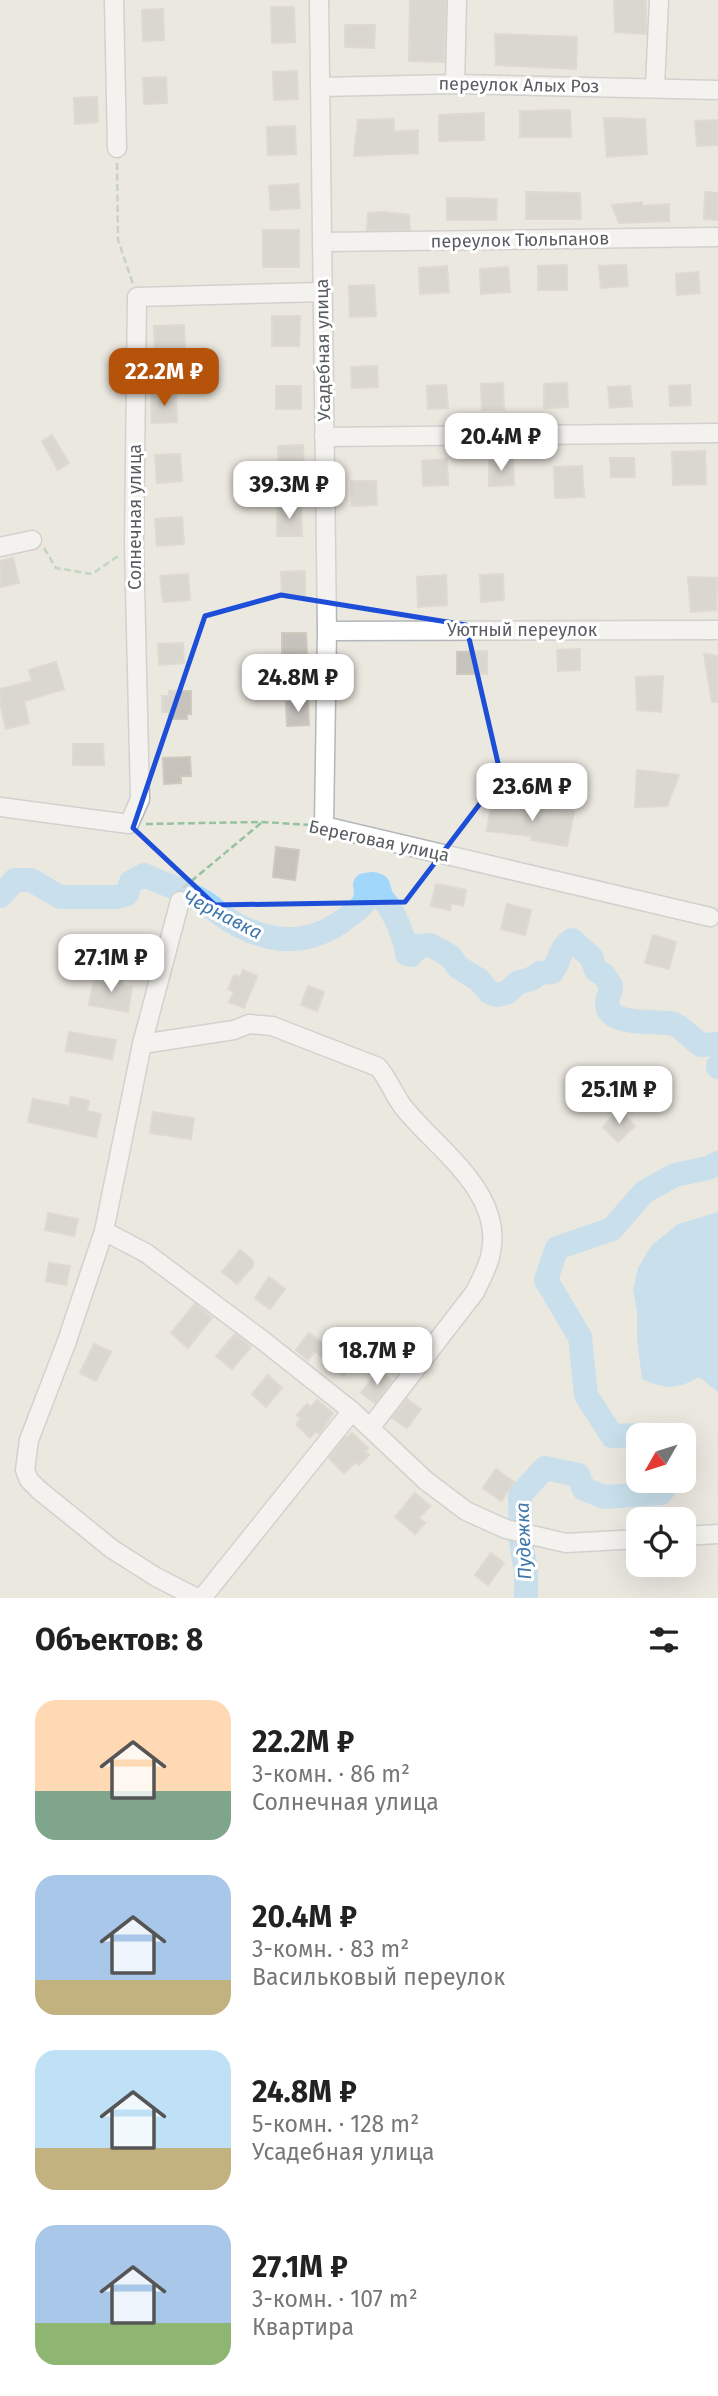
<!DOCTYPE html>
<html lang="ru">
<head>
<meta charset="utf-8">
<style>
  :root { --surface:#fff; --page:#f2f2f2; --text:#222; --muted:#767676; --accent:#b45309 }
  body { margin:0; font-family:"Fira Sans",sans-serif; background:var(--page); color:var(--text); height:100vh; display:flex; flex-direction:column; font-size:26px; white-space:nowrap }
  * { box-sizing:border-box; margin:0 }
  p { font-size:23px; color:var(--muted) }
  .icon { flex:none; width:38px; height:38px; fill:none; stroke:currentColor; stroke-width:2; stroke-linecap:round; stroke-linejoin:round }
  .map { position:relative; height:1598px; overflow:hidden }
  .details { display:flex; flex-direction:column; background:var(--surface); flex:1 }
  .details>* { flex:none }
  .needle { width:46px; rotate:231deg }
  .fabs { position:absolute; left:626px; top:1423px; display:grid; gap:14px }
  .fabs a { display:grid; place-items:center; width:70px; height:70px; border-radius:14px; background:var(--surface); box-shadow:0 7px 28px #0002; font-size:35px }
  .price { position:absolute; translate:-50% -60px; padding:0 16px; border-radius:14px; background:#fff; color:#222; font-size:23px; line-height:46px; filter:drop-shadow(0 2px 4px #0008) }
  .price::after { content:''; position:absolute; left:50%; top:42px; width:21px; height:16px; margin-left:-10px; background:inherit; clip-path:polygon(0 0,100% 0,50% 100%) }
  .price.current { background:var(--accent); color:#fff }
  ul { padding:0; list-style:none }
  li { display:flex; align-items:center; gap:21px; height:175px; padding:0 35px }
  li span { display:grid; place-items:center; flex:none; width:196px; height:140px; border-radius:21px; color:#555 }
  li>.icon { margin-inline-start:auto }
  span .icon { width:84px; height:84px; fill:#fffc; stroke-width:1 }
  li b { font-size:30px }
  h2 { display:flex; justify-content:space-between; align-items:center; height:84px; padding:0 35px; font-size:30px }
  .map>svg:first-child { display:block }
</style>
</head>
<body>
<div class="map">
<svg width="718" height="1598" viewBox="0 0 718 1598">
  <rect width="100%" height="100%" fill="#ebe8e0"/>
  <path fill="#a0d7fb" d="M718,1212v180l-19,-15c-21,13 -36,12 -57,2l-5,-40v-28l-4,-21 5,-22 13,-22 27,-22z"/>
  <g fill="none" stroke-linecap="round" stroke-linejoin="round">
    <g stroke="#a0d7fb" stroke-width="24">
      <path d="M0,896l15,-16h16l29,17h57l10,-3 4,-12 13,-7c19,9 41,15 59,26 7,4 12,9 17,13 41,29 84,36 125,5 14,-11 24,-14 20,-34l8,-1 5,2 4,13c11,8 24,42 25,55l4,1 8,-9 11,-1 20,11 8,11 21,13 11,13 8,2 10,-3 9,-9 14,-4 9,-6 12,-1c9,-12 7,-24 20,-32l19,17 5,13 8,5 7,11c0,6 -4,12 -4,17 1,26 52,16 67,21 9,4 18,15 27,21l17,-1"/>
      <polyline points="718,1066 718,1067"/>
      <polyline points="639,1435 612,1436 586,1395 580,1337 546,1280 557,1248 612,1229 644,1192 675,1175 708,1168 718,1163"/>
      <polyline points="526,1598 526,1571 521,1542 520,1495 545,1468 578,1475 584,1489 605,1497 661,1493 670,1480"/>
    </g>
  </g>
  <g fill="#c6c3bd" stroke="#cfc9be" stroke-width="2">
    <polygon points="410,0 446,0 444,62 409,61"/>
    <polygon points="614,0 646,0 646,34 615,32"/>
    <polygon points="271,7 294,7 295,42 272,43"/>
    <polygon points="163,9 164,40 143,41 142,10"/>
    <polygon points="345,25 375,25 374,48 345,47"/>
    <polygon points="495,34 577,37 576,69 496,65"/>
    <polygon points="297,71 298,99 274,100 273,72"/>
    <polygon points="166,77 167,103 144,104 143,78"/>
    <polygon points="97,97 98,122 75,124 74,98"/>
    <polygon points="570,110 571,137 520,137 520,111"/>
    <polygon points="484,113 484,140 439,141 439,115"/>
    <polygon points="604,118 645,119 647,154 607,157"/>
    <polygon points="394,119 394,132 418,130 418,153 354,156 358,120"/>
    <polygon points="718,120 718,145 697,146 695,121"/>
    <polygon points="295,126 296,154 268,155 267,127"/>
    <polygon points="298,184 300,208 271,210 269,186"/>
    <polygon points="526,192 580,193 581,219 526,219"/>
    <polygon points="705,192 718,193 718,220 704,219"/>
    <polygon points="447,198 497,199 496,220 447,220"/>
    <polygon points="642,202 642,206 669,204 669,221 619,223 612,205"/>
    <polygon points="383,212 409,215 410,230 367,230 368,213"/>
    <rect x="263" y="230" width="36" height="37"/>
    <polygon points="567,265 567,290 538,290 538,266"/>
    <polygon points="626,265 628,286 601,288 599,266"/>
    <polygon points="447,266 449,292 420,294 419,268"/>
    <polygon points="508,267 510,292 481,294 480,269"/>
    <polygon points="698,272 700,293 677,295 676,274"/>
    <polygon points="374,285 376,316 350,317 349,286"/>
    <polygon points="272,316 300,316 299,346 272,346"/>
    <polygon points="184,325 185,351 155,352 154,326"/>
    <polygon points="377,366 378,387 352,388 351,367"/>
    <polygon points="503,383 504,409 482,410 481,384"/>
    <polygon points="567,383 568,407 544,408 544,384"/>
    <polygon points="446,385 448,408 428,409 427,386"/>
    <polygon points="690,385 691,405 670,406 669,386"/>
    <rect x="276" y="386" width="25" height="23"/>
    <polygon points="630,386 632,406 610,408 608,387"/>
    <polygon points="176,393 177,422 152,423 151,395"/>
    <polygon points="52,435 69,463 58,470 42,441"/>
    <polygon points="303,445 304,475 279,476 278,446"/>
    <polygon points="705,451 706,484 673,485 672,452"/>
    <polygon points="180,454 182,481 157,483 155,455"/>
    <polygon points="610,458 634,458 635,477 611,477"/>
    <polygon points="447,459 448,485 423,486 422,461"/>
    <polygon points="513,460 514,485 489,486 489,461"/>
    <polygon points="582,466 584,497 555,498 554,467"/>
    <polygon points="351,481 376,481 377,505 352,506"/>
    <polygon points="301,506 302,536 277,536 277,507"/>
    <polygon points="182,517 184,544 157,546 155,519"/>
    <polygon points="13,558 19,583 0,587 0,561"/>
    <polygon points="305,571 305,596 282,597 281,572"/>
    <polygon points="188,574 190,600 163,602 160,576"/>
    <polygon points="503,574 504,600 481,602 480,575"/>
    <polygon points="446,575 447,605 418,607 417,577"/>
    <polygon points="688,577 717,578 716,610 691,612"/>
    <polygon points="282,633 306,633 307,654 282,655"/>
    <polygon points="183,643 184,663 159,665 158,644"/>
    <polygon points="580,649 580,670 558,671 557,650"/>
    <polygon points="487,651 487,674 457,674 457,652"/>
    <polygon points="704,654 718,656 718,702 712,702"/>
    <polygon points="56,662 64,689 24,701 29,723 6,729 0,703 0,689 32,681 29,670"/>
    <polygon points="663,676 661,712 637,710 636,677"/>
    <polygon points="169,691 191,691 191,714 187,714 187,719 169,719 169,712 162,712 162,696 169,696"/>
    <polygon points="308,701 309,725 287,726 286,702"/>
    <polygon points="73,744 103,744 104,765 73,765"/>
    <polygon points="190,757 191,776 181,776 181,783 164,784 163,758"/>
    <polygon points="637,770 679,775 667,806 635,807"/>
    <polygon points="491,804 574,812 567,846 531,840 531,836 487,831"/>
    <polygon points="276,847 299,850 295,880 273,877"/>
    <polygon points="436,884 466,890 463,906 451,903 450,910 431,906"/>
    <polygon points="507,904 531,910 525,935 501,929"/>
    <polygon points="653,935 676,942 669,969 645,963"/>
    <polygon points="243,970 257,976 244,1008 229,1002 234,992 228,989 234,975 240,977"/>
    <polygon points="105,975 123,979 122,985 132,987 128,1012 89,1005 94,980 104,982"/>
    <polygon points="308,986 324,992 317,1011 301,1005"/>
    <polygon points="69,1032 116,1040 112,1059 66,1051"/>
    <polygon points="71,1097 89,1101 87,1111 101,1114 96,1137 28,1122 33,1099 69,1106"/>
    <polygon points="619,1110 635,1126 618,1142 603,1127"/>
    <polygon points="153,1112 194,1118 191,1139 150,1133"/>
    <polygon points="48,1213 78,1219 74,1236 45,1230"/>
    <polygon points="240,1250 253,1261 253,1266 237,1284 222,1272"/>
    <polygon points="49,1263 70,1266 66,1285 46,1281"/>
    <polygon points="269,1277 285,1289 270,1309 255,1298"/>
    <polygon points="195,1304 212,1318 188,1348 171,1333"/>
    <polygon points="309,1333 335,1353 341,1345 358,1359 344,1376 315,1351 308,1360 296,1350"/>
    <polygon points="235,1334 251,1347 232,1369 216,1356"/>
    <polygon points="94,1344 111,1352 96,1381 80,1373"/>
    <polygon points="378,1370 392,1381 375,1403 361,1393"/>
    <polygon points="268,1375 282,1388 266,1407 252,1394"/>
    <polygon points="407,1399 421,1409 407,1428 392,1418"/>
    <polygon points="317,1400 333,1413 319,1434 316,1431 310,1438 296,1424 301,1419 297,1415 307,1404 311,1407"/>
    <polygon points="352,1433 368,1448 365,1451 369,1455 359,1465 356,1462 344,1473 329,1458 346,1437 347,1438"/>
    <polygon points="496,1469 514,1482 501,1501 483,1488"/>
    <polygon points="415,1493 430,1506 419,1518 425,1523 415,1534 395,1517"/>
    <polygon points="491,1553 504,1563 488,1585 475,1575"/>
  </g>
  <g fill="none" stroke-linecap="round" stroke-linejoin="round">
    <g stroke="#b3b6ba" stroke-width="21">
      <g id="minor">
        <polyline points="114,0 117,148"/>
        <polyline points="319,0 327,631 324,826 710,917"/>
        <polyline points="455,84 457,0"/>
        <polyline points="320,87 455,84 718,90"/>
        <polyline points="655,87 659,0"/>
        <polyline points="322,242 718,237"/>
        <polyline points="324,437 718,433"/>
        <polyline points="0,547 32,540"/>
        <polyline points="327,631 718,630"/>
        <polyline points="0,807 129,824 140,799 134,544 137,297 322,292"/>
        <polyline points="180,901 142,1044 104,1231 67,1341 29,1440 25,1470 29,1480 39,1490 112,1549 156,1577 197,1598"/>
        <path d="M142,1044l92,-14 15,-6 23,2 106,41c11,13 16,28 26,41 33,41 99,84 87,144 -2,14 -10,27 -16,40l-105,136"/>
        <polyline points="104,1231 146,1253 261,1339 352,1411 425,1480 466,1511 506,1529 566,1543 639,1539"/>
        <polyline points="684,1536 718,1534"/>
        <polyline points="202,1598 352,1411"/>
      </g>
    </g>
    <g stroke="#96c2a0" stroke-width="2.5" stroke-dasharray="7 3.5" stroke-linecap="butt">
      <polyline points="117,163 118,240 133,284"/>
      <polyline points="44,548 56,568 92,574 118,556"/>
      <polyline points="146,824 262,822 310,825"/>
      <polyline points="183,888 261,823"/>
    </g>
    <use href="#minor" stroke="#fff" stroke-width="18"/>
  </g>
  <path d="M0 0H718V1598H0ZM281,595l185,30 35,151 -96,126 -190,3 -82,-77 72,-212z" fill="#ebe8e0" fill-opacity=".55" fill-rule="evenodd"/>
  <path fill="none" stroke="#1d4ed8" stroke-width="5" stroke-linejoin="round" d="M281,595l185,30 35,151 -96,126 -190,3 -82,-77 72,-212z"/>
  <g text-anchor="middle" stroke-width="6" stroke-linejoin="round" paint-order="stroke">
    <g font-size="18" fill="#595c60" stroke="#fff">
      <text transform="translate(519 85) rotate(1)" y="6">переулок Алых Роз</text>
      <text transform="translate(520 240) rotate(-1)" y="6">переулок Тюльпанов</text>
      <text transform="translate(323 350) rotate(-91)" y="6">Усадебная улица</text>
      <text transform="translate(135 517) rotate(-90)" y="6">Солнечная улица</text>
      <text x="522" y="636">Уютный переулок</text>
      <text transform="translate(379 841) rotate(12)" y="6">Береговая улица</text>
    </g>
    <g font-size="19" font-style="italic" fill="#4078ab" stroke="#fff">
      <text transform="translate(223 914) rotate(27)" y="7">Чернавка</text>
      <text transform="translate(523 1541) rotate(-92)" y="7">Пудежка</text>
    </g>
  </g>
</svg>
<div class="fabs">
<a><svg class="needle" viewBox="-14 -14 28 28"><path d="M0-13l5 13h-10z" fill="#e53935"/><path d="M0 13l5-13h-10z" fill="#767676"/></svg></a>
<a><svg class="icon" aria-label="locate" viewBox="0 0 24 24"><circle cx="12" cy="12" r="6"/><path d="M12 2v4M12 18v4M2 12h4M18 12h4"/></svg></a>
</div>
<b class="price current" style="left:164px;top:408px">22.2M ₽</b>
<b class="price" style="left:501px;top:473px">20.4M ₽</b>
<b class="price" style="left:289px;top:521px">39.3M ₽</b>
<b class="price" style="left:298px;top:714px">24.8M ₽</b>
<b class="price" style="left:532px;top:823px">23.6M ₽</b>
<b class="price" style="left:111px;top:994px">27.1M ₽</b>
<b class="price" style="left:619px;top:1126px">25.1M ₽</b>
<b class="price" style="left:377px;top:1387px">18.7M ₽</b>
</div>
<section class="details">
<h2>Объектов: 8<svg class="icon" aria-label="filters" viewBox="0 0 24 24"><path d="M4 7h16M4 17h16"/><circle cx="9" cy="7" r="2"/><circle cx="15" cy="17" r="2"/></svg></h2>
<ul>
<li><span style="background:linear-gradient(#ffd9b3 65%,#7fa58c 0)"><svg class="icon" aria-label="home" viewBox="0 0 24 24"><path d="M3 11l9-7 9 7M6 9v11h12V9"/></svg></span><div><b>22.2M ₽</b><p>3-комн. · 86 m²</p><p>Солнечная улица</p></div></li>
<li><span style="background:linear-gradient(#a9c7e8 75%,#c2b280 0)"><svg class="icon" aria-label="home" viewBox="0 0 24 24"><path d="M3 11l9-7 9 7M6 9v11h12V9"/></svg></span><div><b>20.4M ₽</b><p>3-комн. · 83 m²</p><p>Васильковый переулок</p></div></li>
<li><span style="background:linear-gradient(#bfe0f5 70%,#c2b280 0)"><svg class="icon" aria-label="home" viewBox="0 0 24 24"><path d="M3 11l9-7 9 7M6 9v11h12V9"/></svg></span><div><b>24.8M ₽</b><p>5-комн. · 128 m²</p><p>Усадебная улица</p></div></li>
<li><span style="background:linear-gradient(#a9c7e8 70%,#8fb573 0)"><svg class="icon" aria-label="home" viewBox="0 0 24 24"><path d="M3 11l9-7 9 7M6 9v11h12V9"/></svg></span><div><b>27.1M ₽</b><p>3-комн. · 107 m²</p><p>Квартира</p></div></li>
</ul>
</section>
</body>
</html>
